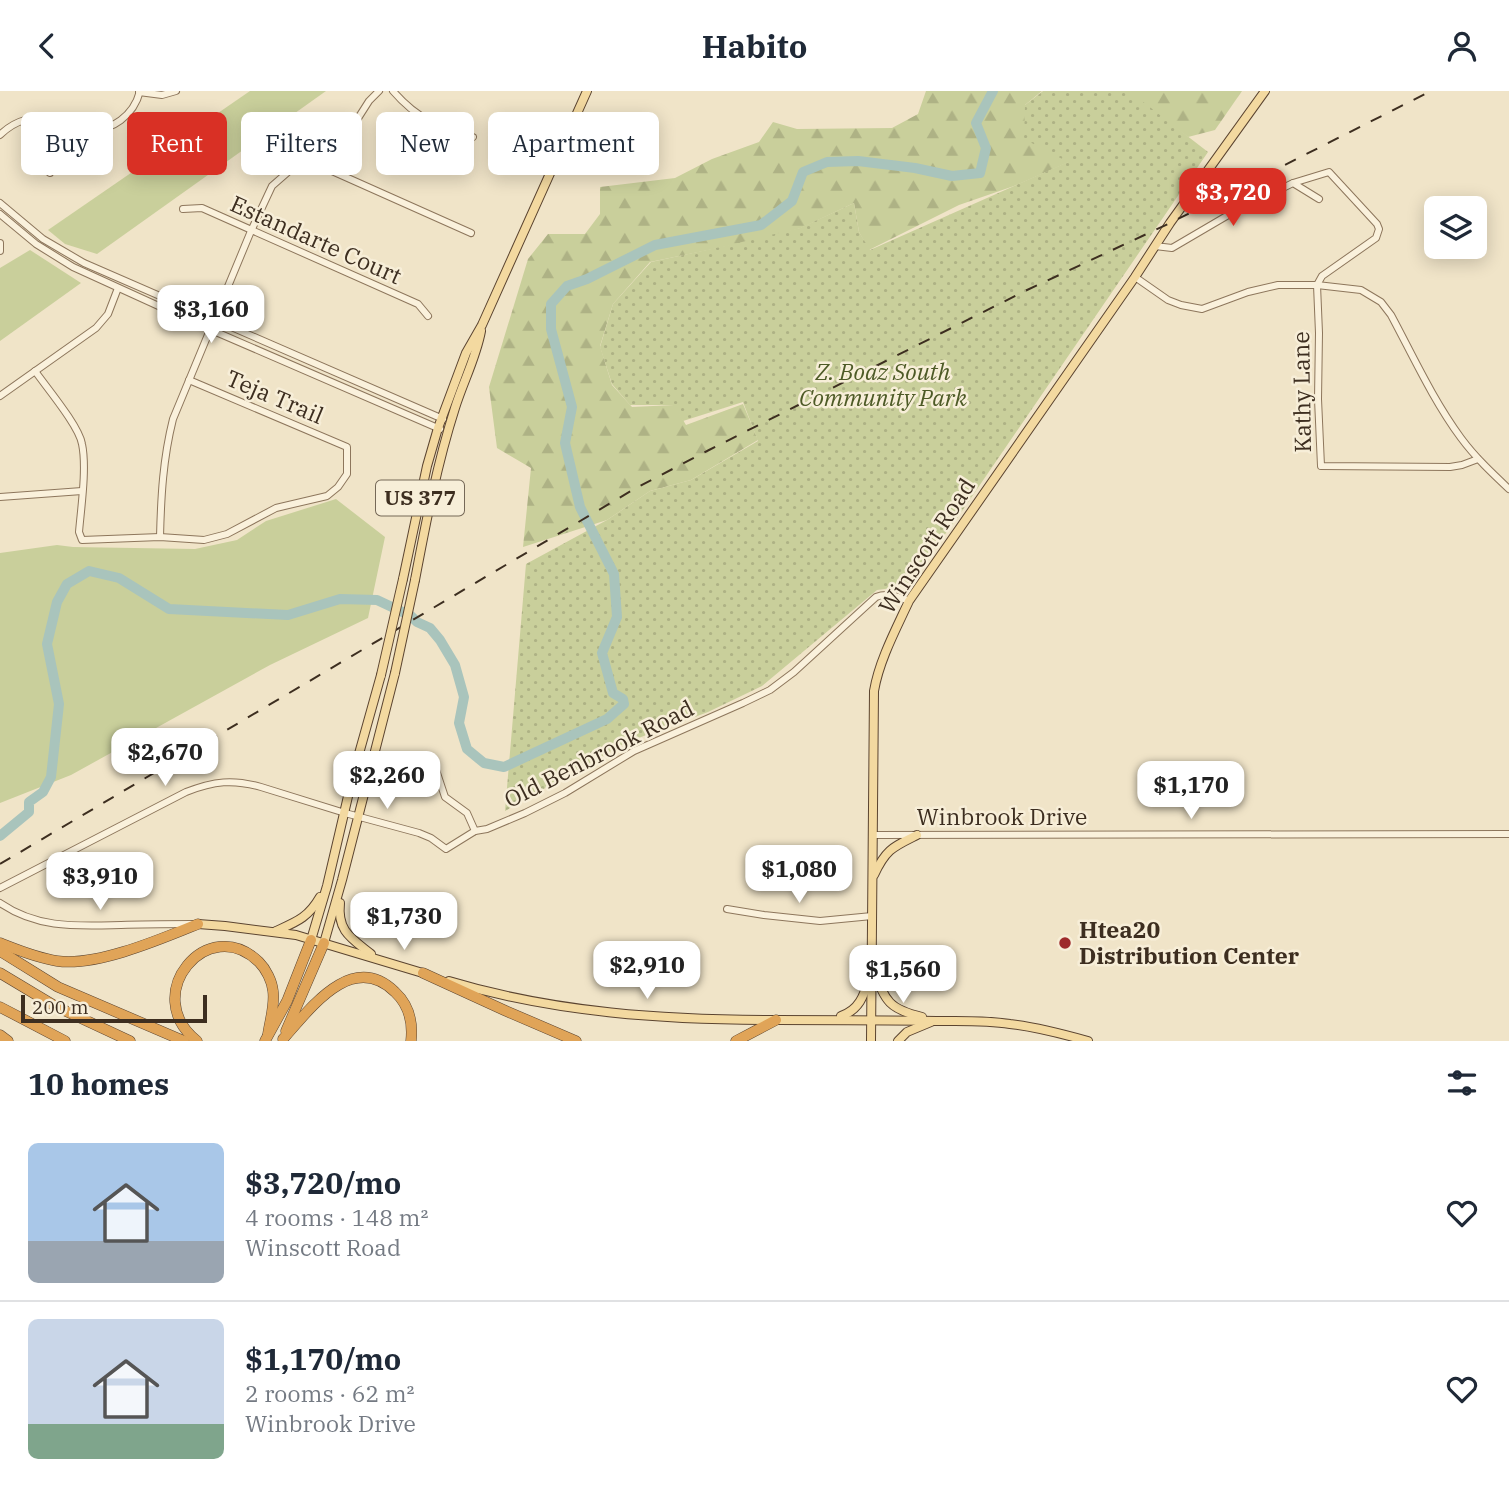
<!DOCTYPE html>
<html lang="en">
<head>
<meta charset="utf-8">
<style>
  :root { --surface:#fff; --page:#f6f6f7; --text:#1f2937; --muted:#747a83; --line:#e0e1e3; --accent:#d93025 }
  body { margin:0; font-family:"IBM Plex Serif",serif; background:var(--page); color:var(--text); height:100vh; display:flex; flex-direction:column; font-size:26px; white-space:nowrap }
  * { box-sizing:border-box; margin:0 }
  p { font-size:23px; color:var(--muted) }
  .icon { flex:none; width:38px; height:38px; fill:none; stroke:currentColor; stroke-width:2; stroke-linecap:round; stroke-linejoin:round }
  .map { position:relative; height:950px; overflow:hidden }
  .details { display:flex; flex-direction:column; background:var(--surface); flex:1 }
  .details>* { flex:none }
  .banner { position:absolute; left:21px; top:21px; width:700px; height:63px; display:flex; gap:14px }
  .buttons { position:absolute; left:1424px; top:105px; display:grid; gap:14px }
  .buttons a { display:grid; place-items:center; width:63px; height:63px; border-radius:10px; background:var(--surface); box-shadow:0 4px 18px #0003; font-size:35px }
  .scale { position:absolute; left:21px; bottom:18px; width:186px; box-sizing:border-box; padding-left:7px; border:4px solid #3d2e20; border-top:0; font-size:19px; line-height:24px; white-space:nowrap; color:#3d2e20; -webkit-text-stroke:5px #f7eed8; paint-order:stroke }
  .price { position:absolute; translate:-50% -60px; padding:0 16px; border-radius:14px; background:#fff; color:#222; font-size:23px; line-height:46px; filter:drop-shadow(0 2px 4px #0008) }
  .price::after { content:''; position:absolute; left:50%; top:42px; width:21px; height:16px; margin-left:-10px; background:inherit; clip-path:polygon(0 0,100% 0,50% 100%) }
  .price.active { background:var(--accent); color:#fff }
  ul { padding:0; list-style:none }
  li { display:flex; align-items:center; gap:21px; height:175px; padding:0 28px }
  li+li { border-top:2px solid var(--line) }
  li span { display:grid; place-items:center; flex:none; width:196px; height:140px; border-radius:10px; color:#555 }
  li>.icon { margin-inline-start:auto }
  span .icon { width:84px; height:84px; fill:#fffc; stroke-width:1 }
  li b { font-size:30px }
  h2 { display:flex; justify-content:space-between; align-items:center; height:84px; padding:0 28px; font-size:30px }
  .tag { padding:0 24px; border-radius:10px; background:var(--surface); box-shadow:0 4px 18px #0003; font-size:24px; line-height:63px }
  .tag.active { background:var(--accent); color:#fff }
  header { display:flex; justify-content:space-between; align-items:center; height:91px; padding:0 28px; background:var(--surface); font-size:32px; font-weight:700 }
  .map>svg:first-child { display:block }
</style>
</head>
<body>
<header><svg class="icon" aria-label="back" viewBox="0 0 24 24"><path d="M15 5l-7 7 7 7"/></svg>Habito<svg class="icon" aria-label="person" viewBox="0 0 24 24"><circle cx="12" cy="8" r="4"/><path d="M4 21q1-7 8-7t8 7"/></svg></header>
<div class="map">
<svg width="1509" height="950" viewBox="0 0 1509 950">
  <defs>
    <pattern id="forest-firs" width="22" height="20" patternUnits="userSpaceOnUse" patternTransform="scale(1.75)"><rect width="22" height="20" fill="#c9cf9b"/><path d="M5 1l3.5 6h-7zM16 11l3.5 6h-7z" fill="#aeb285"/></pattern>
    <pattern id="park-dots" width="8" height="8" patternUnits="userSpaceOnUse" patternTransform="scale(1.75)"><rect width="8" height="8" fill="#c9cf9b"/><path d="M2 2h.1M6 6h.1" fill="none" stroke="#aeb285" stroke-width="1.8" stroke-linecap="round"/></pattern>
  </defs>
  <rect width="100%" height="100%" fill="#f0e4c8"/>
  <g fill="#c9cf9b">
    <polygon points="250,0 326,0 97,163 65,153 48,139"/>
    <polygon points="30,159 81,192 0,250 0,177"/>
    <polygon points="336,408 385,446 368,527 270,574 71,684 0,712 0,462 57,454 73,456 195,458 237,449 266,430"/>
  </g>
  <g fill="url(#forest-firs)">
    <polygon points="926,0 1042,0 1025,14 1069,71 1014,95 959,114 869,159 859,141 854,112 801,137 762,148 650,171 613,213 600,255 612,294 632,316 674,314 686,334 743,313 758,349 691,389 650,400 607,429 523,456 531,377 497,357 489,296 528,168 548,143 585,143 600,123 600,96 675,87 712,68 759,51 773,31 797,38 892,37 918,23"/>
    <polygon points="1126,0 1242,0 1215,39 1188,46"/>
  </g>
  <polygon fill="url(#park-dots)" points="1043,0 1129,0 1208,61 960,423 907,495 877,499 762,595 708,621 625,652 505,720 526,473 607,429 650,400 691,389 758,350 743,311 683,330 673,314 630,314 612,293 600,256 613,213 651,171 725,155 800,137 854,112 859,141 870,159 1068,71 1024,48 1025,14"/>
  <g fill="none" stroke-linecap="round" stroke-linejoin="round">
    <polyline stroke="#a9c4bc" stroke-width="10" points="0,745 29,721 29,711 43,701 51,686 59,613 47,553 57,511 67,493 89,480 119,487 169,518 288,524 340,508 377,509 411,525 417,531 430,537 440,549 455,574 464,606 459,632 467,658 484,672 504,676 607,628 624,613 623,608 613,602 602,562 617,526 614,483 580,416 565,352 572,316 551,238 551,213 567,195 587,188 655,154 761,134 792,110 803,81 827,71 858,70 915,77 952,85 980,82 986,57 976,32 993,0"/>
    <g stroke="#8d765c" stroke-width="8">
      <g id="minor">
        <path d="M393,0c25,29 45,35 80,46"/>
        <polyline points="139,1 162,4 176,0"/>
        <path d="M0,44c15,-15 35,-21 56,-14 10,3 20,8 31,9 25,2 47,-15 53,-39"/>
        <polyline points="560,59 584,74"/>
        <polyline points="313,63 332,80 471,142"/>
        <polyline points="50,82 54,61 64,33"/>
        <polyline points="1293,92 1329,81 1377,133 1379,138 1376,147 1322,185 1317,194 1319,242 1318,308 1321,375 1450,376 1462,374 1478,368"/>
        <polyline points="0,112 43,148 84,172 443,328"/>
        <polyline points="183,118 202,117 418,213 428,225"/>
        <polyline points="0,123 36,153 73,176 209,238 440,338"/>
        <polyline points="0,152 0,160"/>
        <polyline points="1155,155 1172,157 1230,123 1293,92 1319,108"/>
        <path d="M1135,186l33,23 13,5 21,4 46,-17 30,-7h39l44,5 20,12 10,13c22,41 42,85 70,123 14,19 31,35 48,51"/>
        <path d="M35,280c12,17 44,55 47,73 5,24 -1,64 -3,88l3,8 78,-3 44,3 23,-6 49,-26 51,-12 11,-9 9,-13v-27l-158,-67"/>
        <polyline points="0,305 96,237 108,223 118,197"/>
        <polyline points="0,406 82,400"/>
        <path d="M160,446c1,-41 3,-78 13,-118l78,-188 21,-45 24,-21 59,-42 14,-22 10,-10"/>
        <polyline points="433,670 445,706 467,722 475,740"/>
        <polyline points="872,744 1509,743"/>
        <path d="M0,797l186,-96c28,-11 47,-13 75,-5l84,26 74,20 12,5 15,11 29,-18 12,-2 38,-16 40,-20 69,-42 109,-48 27,-13 24,-18 82,-75c12,-5 22,0 33,4"/>
        <path d="M0,812c38,26 77,23 121,22 24,-1 47,-1 71,-1"/>
        <polyline points="727,818 764,824 820,830 872,825"/>
      </g>
    </g>
    <g stroke="#5b4430" stroke-width="10">
      <g id="major">
        <polyline points="403,488 427,375 438,337 466,262 482,234 587,0"/>
        <path d="M415,489c11,-58 22,-116 40,-172 8,-26 21,-50 26,-77"/>
        <path d="M874,784c12,-26 19,-28 43,-40"/>
        <path d="M340,812c-3,28 11,35 31,51"/>
        <polyline points="198,833 225,835 296,844 426,883"/>
        <path d="M276,840c20,-9 32,-13 44,-34"/>
        <polyline points="311,849 327,795 353,684 381,584"/>
        <polyline points="324,852 342,789 395,582"/>
        <path d="M874,880c12,31 15,38 48,46"/>
        <path d="M449,890c106,32 217,39 327,39 53,0 106,0 160,1 25,0 50,-1 74,3 27,3 53,10 78,17"/>
        <path d="M841,925c18,-6 23,-20 28,-38"/>
        <path d="M871,950l3,-350c5,-30 22,-62 35,-90l226,-324 35,-54 95,-132"/>
        <polyline points="898,950 907,941 931,931"/>
      </g>
    </g>
    <g stroke="#5b4430" stroke-width="11">
      <g id="highway">
        <path d="M0,852c18,7 37,15 57,18 39,6 104,-22 141,-37"/>
        <polyline points="0,860 58,896 184,950"/>
        <polyline points="0,882 55,915 130,950"/>
        <polyline points="423,882 506,920 576,950"/>
        <polyline points="0,916 65,950"/>
        <polyline points="286,940 324,852"/>
        <polyline points="0,944 8,950"/>
        <path d="M283,948c27,-30 69,-89 112,-47 14,13 18,31 16,49"/>
        <path d="M197,950c-58,-46 11,-129 62,-79 7,7 13,19 14,29 2,14 -3,29 -5,43"/>
        <polyline points="265,950 287,910 311,849"/>
        <polyline points="736,950 776,929"/>
      </g>
    </g>
    <use href="#minor" stroke="#faf1dc" stroke-width="6"/>
    <use href="#major" stroke="#f3d9a0" stroke-width="8"/>
    <use href="#highway" stroke="#e0a458" stroke-width="10"/>
    <polyline stroke="#3d2e20" stroke-width="2" stroke-dasharray="12 12" stroke-linecap="butt" points="0,773 636,397 709,359 1025,200 1170,132 1431,0"/>
    <g stroke="#5b4430" stroke-width="10" stroke-linecap="butt">
      <g id="major-bridge">
        <polyline points="395,582 415,489"/>
        <polyline points="381,584 403,488"/>
      </g>
    </g>
    <use href="#major-bridge" stroke="#f3d9a0" stroke-width="8"/>
  </g>
  <circle fill="#9e2a2b" stroke="#f7eed8" stroke-width="2.5" cx="1065" cy="852" r="7"/>
  <g text-anchor="middle" stroke-width="5" stroke-linejoin="round" paint-order="stroke">
    <rect fill="#f7eed8" stroke="#756857" stroke-width="2" x="376" y="389.5" width="88" height="35" rx="5"/>
    <g font-size="21" font-weight="bold" fill="#3d2e20">
      <text x="420" y="414">US 377</text>
    </g>
    <g font-size="23" fill="#3d2e20" stroke="#f7eed8">
      <text transform="translate(316 149) rotate(24)" y="8">Estandarte Court</text>
      <text transform="translate(1302 301) rotate(-91)" y="8">Kathy Lane</text>
      <text transform="translate(275 306) rotate(23)" y="8">Teja Trail</text>
      <text transform="translate(927 455) rotate(-57)" y="8">Winscott Road</text>
      <text transform="translate(599 663) rotate(-27)" y="8">Old Benbrook Road</text>
      <text x="1002" y="734">Winbrook Drive</text>
    </g>
    <g font-size="23" font-style="italic" fill="#4d5a26" stroke="#f7eed8">
      <text x="883" y="289">Z. Boaz South<tspan x="883" dy="26">Community Park</tspan></text>
    </g>
    <g font-size="23" font-weight="bold" fill="#3d2e20" stroke="#f7eed8" text-anchor="start">
      <text x="1079" y="847">Htea20<tspan x="1079" dy="26">Distribution Center</tspan></text>
    </g>
  </g>
</svg>
<div class="buttons">
<a><svg class="icon" aria-label="layers" viewBox="0 0 24 24"><path d="M12 4l9 5-9 5-9-5zM3 14l9 5 9-5"/></svg></a>
</div>
<div class="scale">200 m</div>
<b class="price active" style="left:1233px;top:137px">$3,720</b>
<b class="price" style="left:211px;top:254px">$3,160</b>
<b class="price" style="left:165px;top:697px">$2,670</b>
<b class="price" style="left:387px;top:720px">$2,260</b>
<b class="price" style="left:1191px;top:730px">$1,170</b>
<b class="price" style="left:799px;top:814px">$1,080</b>
<b class="price" style="left:100px;top:821px">$3,910</b>
<b class="price" style="left:404px;top:861px">$1,730</b>
<b class="price" style="left:647px;top:910px">$2,910</b>
<b class="price" style="left:903px;top:914px">$1,560</b>
<div class="banner">
<a class="tag">Buy</a>
<a class="tag active">Rent</a>
<a class="tag">Filters</a>
<a class="tag">New</a>
<a class="tag">Apartment</a>
</div>
</div>
<section class="details">
<h2>10 homes<svg class="icon" aria-label="filters" viewBox="0 0 24 24"><path d="M4 7h16M4 17h16"/><circle cx="9" cy="7" r="2"/><circle cx="15" cy="17" r="2"/></svg></h2>
<ul>
<li><span style="background:linear-gradient(#a9c7e8 70%,#9aa5b1 0)"><svg class="icon" aria-label="home" viewBox="0 0 24 24"><path d="M3 11l9-7 9 7M6 9v11h12V9"/></svg></span><div><b>$3,720/mo</b><p>4 rooms · 148 m²</p><p>Winscott Road</p></div><svg class="icon" aria-label="heart" viewBox="0 0 24 24"><path d="M12 20l-8-8c-3-5 5-10 8-4 3-6 11-1 8 4z"/></svg></li>
<li><span style="background:linear-gradient(#c9d6e8 75%,#7fa58c 0)"><svg class="icon" aria-label="home" viewBox="0 0 24 24"><path d="M3 11l9-7 9 7M6 9v11h12V9"/></svg></span><div><b>$1,170/mo</b><p>2 rooms · 62 m²</p><p>Winbrook Drive</p></div><svg class="icon" aria-label="heart" viewBox="0 0 24 24"><path d="M12 20l-8-8c-3-5 5-10 8-4 3-6 11-1 8 4z"/></svg></li>
</ul>
</section>
</body>
</html>
